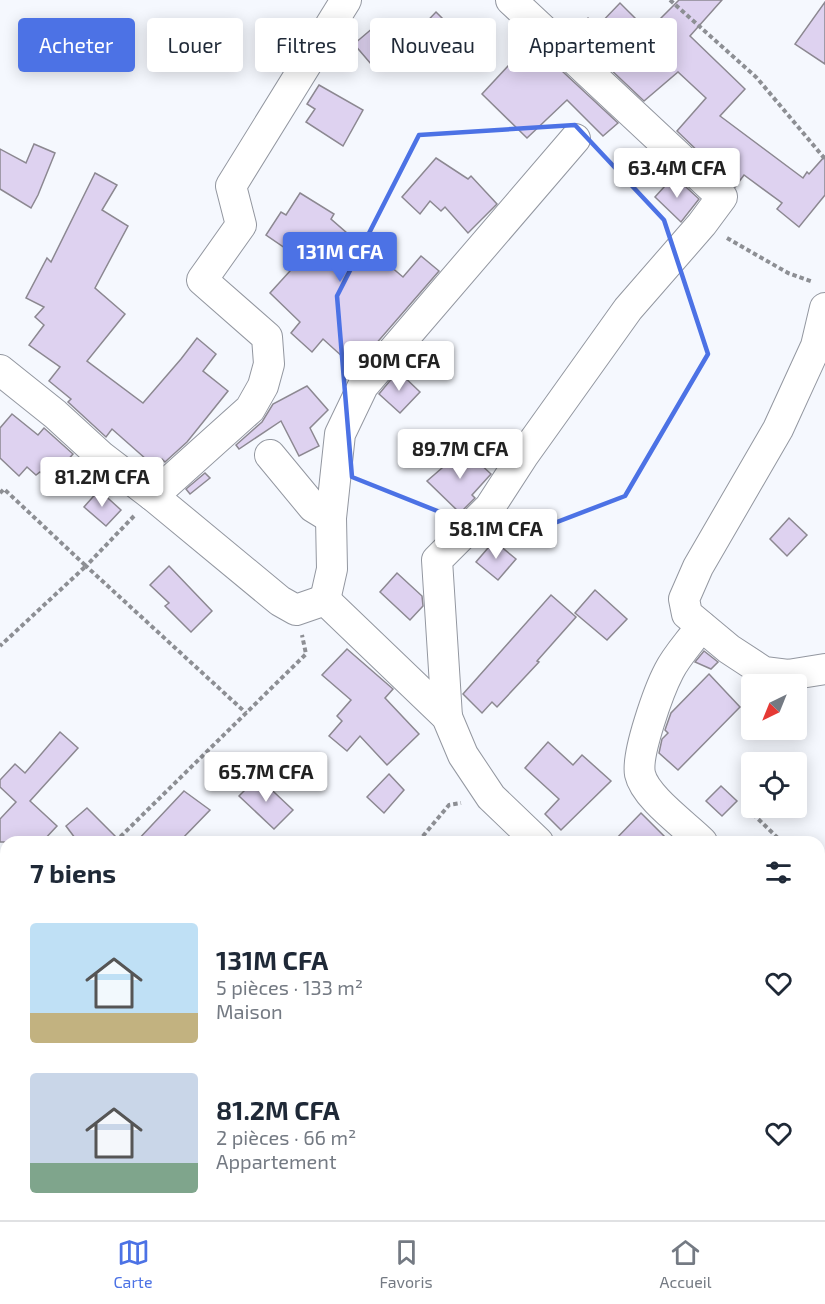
<!DOCTYPE html>
<html lang="fr">
<head>
<meta charset="utf-8">
<style>
  :root { --surface:#fff; --page:#f6f6f7; --text:#1f2937; --muted:#747a83; --line:#e0e1e3; --accent:#4c72e5 }
  body { margin:0; font-family:"Exo 2",sans-serif; background:var(--page); color:var(--text); height:100vh; display:flex; flex-direction:column; font-size:22px; white-space:nowrap }
  * { box-sizing:border-box; margin:0 }
  p { font-size:20px; color:var(--muted) }
  .icon { flex:none; width:33px; height:33px; fill:none; stroke:currentColor; stroke-width:2; stroke-linecap:round; stroke-linejoin:round }
  .map { position:relative; flex:1; overflow:hidden }
  .sheet { position:absolute; left:0px; top:836px; width:825px; height:386px; display:flex; flex-direction:column; background:var(--surface); border-radius:18px 18px 0 0; box-shadow:0 3px 15px #0003 }
  .sheet>* { flex:none }
  .guide { position:absolute; left:18px; top:18px; width:789px; height:54px; display:flex; gap:12px }
  .needle { width:39px; rotate:223deg }
  .fabs { position:absolute; left:741px; top:674px; display:grid; gap:12px }
  .fabs a { display:grid; place-items:center; width:66px; height:66px; border-radius:6px; background:var(--surface); box-shadow:0 3px 15px #0003; font-size:30px }
  .price { position:absolute; translate:-50% -51px; padding:0 14px; border-radius:6px; background:#fff; color:#222; font-size:20px; line-height:39px; filter:drop-shadow(0 2px 3px #0008) }
  .price::after { content:''; position:absolute; left:50%; top:36px; width:18px; height:14px; margin-left:-9px; background:inherit; clip-path:polygon(0 0,100% 0,50% 100%) }
  .price.on { background:var(--accent); color:#fff }
  ul { padding:0; list-style:none }
  li { display:flex; align-items:center; gap:18px; height:150px; padding:0 30px }
  li span { display:grid; place-items:center; flex:none; width:168px; height:120px; border-radius:6px; color:#555 }
  li>.icon { margin-inline-start:auto }
  span .icon { width:72px; height:72px; fill:#fffc; stroke-width:1 }
  li b { font-size:26px }
  h2 { display:flex; justify-content:space-between; align-items:center; height:72px; padding:0 30px; font-size:26px }
  .chip { padding:0 21px; border-radius:6px; background:var(--surface); box-shadow:0 3px 15px #0003; font-size:21px; line-height:54px }
  .chip.on { background:var(--accent); color:#fff }
  .dock { display:flex; justify-content:space-around; align-items:center; height:84px; border-top:2px solid var(--line); background:var(--surface); font-size:16px; color:var(--muted) }
  .dock a { display:grid; justify-items:center; gap:3px }
  .dock .on { color:var(--accent) }
  .map>svg:first-child { display:block }
</style>
</head>
<body>
<div class="map">
<svg width="825" height="1220" viewBox="0 0 825 1220">
  <rect width="100%" height="100%" fill="#f5f8fe"/>
  <g fill="#ded2f0" stroke="#8c8891" stroke-width="1.5">
    <polygon points="679,0 722,0 690,36 745,89 720,116 803,178 807,172 809,174 825,156 825,195 799,227 777,209 782,203 744,175 735,187 677,131 706,98 678,72 644,101 572,33 588,18 597,27 620,3 648,31"/>
    <polygon points="825,2 825,64 795,44"/>
    <polygon points="436,12 453,29 428,54 411,38"/>
    <polygon points="374,27 391,48 371,64 354,44"/>
    <polygon points="521,52 538,67 548,58 618,123 603,136 567,100 527,138 482,94"/>
    <polygon points="319,85 363,110 343,146 306,122 315,109 307,104"/>
    <polygon points="34,144 55,153 38,195 31,208 0,189 0,149 26,163"/>
    <polygon points="436,158 468,179 471,176 497,204 468,233 445,207 441,211 430,201 420,214 402,197"/>
    <polygon points="95,173 117,185 102,210 128,226 95,288 125,314 87,361 143,403 181,359 197,338 216,354 203,371 228,391 187,442 165,462 162,459 155,467 112,429 106,437 68,402 71,399 49,381 60,367 29,345 44,325 35,317 44,307 26,298 47,258 51,262"/>
    <polygon points="674,176 699,199 681,222 655,197"/>
    <polygon points="300,193 334,214 331,219 362,246 364,244 403,277 421,256 439,271 355,368 323,339 312,352 291,333 300,322 270,293 301,259 266,235 281,212 286,215"/>
    <polygon points="398,371 420,392 400,413 379,394"/>
    <polygon points="307,386 328,410 310,428 319,446 299,456 281,421 239,449 236,445 262,422 273,404"/>
    <polygon points="12,414 38,435 44,428 73,454 50,480 40,472 36,475 27,467 19,476 0,458 0,428"/>
    <polygon points="464,449 491,474 472,495 475,498 460,513 427,481"/>
    <polygon points="205,473 210,478 190,494 186,489"/>
    <polygon points="99,490 121,510 106,526 84,507"/>
    <polygon points="789,518 807,535 787,556 770,539"/>
    <polygon points="494,541 516,559 498,580 476,562"/>
    <polygon points="169,566 212,611 191,632 165,606 169,603 150,585"/>
    <polygon points="397,573 422,596 423,606 410,620 380,592"/>
    <polygon points="595,590 627,619 607,640 575,613"/>
    <polygon points="551,595 576,617 537,661 539,662 497,707 492,702 482,713 463,694"/>
    <polygon points="347,649 393,689 385,698 419,734 387,765 360,736 347,751 329,736 342,721 337,716 351,700 322,675"/>
    <polygon points="704,651 718,662 711,669 695,662"/>
    <polygon points="709,674 740,707 678,770 659,753 662,739 668,733 665,730 666,727 671,713"/>
    <polygon points="60,732 78,748 30,801 57,826 42,842 0,842 0,819 16,802 0,787 0,780 15,764 25,773"/>
    <polygon points="548,742 573,765 582,755 611,781 561,830 545,814 559,799 525,768"/>
    <polygon points="389,774 404,790 384,813 367,797"/>
    <polygon points="258,777 293,810 274,829 239,796"/>
    <polygon points="721,786 737,801 722,816 706,801"/>
    <polygon points="184,791 210,810 179,842 136,842"/>
    <polygon points="87,808 121,842 78,842 66,826"/>
    <polygon points="641,813 670,842 613,842"/>
  </g>
  <g fill="none" stroke-linecap="round" stroke-linejoin="round">
    <g stroke="#9397a0" stroke-width="32">
      <g id="street">
        <polyline points="825,308 816,346 778,429 698,567 684,599 687,614 729,649 764,672 788,675 825,669"/>
        <polyline points="0,370 55,414 102,457 153,496 280,601 296,610 325,600 447,717 463,755 491,797 538,842"/>
        <polyline points="270,455 313,507 331,518"/>
        <polyline points="153,496 250,409 263,386 269,364 267,337 202,280 241,225 231,186 346,0"/>
        <polyline points="325,600 332,569 331,518 340,434 363,386 575,139"/>
        <path d="M701,626c-10,15 -24,29 -32,45 -10,19 -33,83 -29,103 5,23 45,51 62,68"/>
        <polyline points="447,717 437,560 490,507 523,456 628,309 702,224 722,197 511,0"/>
        <polyline points="819,1137 825,1150"/>
      </g>
    </g>
    <g stroke="#8d8f94" stroke-width="4" stroke-dasharray="4.5 3" stroke-linecap="butt">
      <polyline points="670,0 757,78 825,159"/>
      <polyline points="727,238 788,273 813,282"/>
      <polyline points="0,493 4,489 86,566 0,646"/>
      <polyline points="134,516 86,566 246,713"/>
      <polyline points="753,814 782,842"/>
      <polyline points="115,842 306,654 302,635"/>
      <polyline points="418,842 449,805 461,803"/>
      <polyline points="819,876 825,882"/>
      <polyline points="819,910 825,897"/>
      <polyline points="819,940 825,944"/>
      <polyline points="0,951 6,957"/>
      <polyline points="277,1215 284,1220"/>
    </g>
    <use href="#street" stroke="#fff" stroke-width="30"/>
  </g>
  <path fill="none" stroke="#4c72e5" stroke-width="4.5" stroke-linejoin="round" d="M575,125l89,95 44,134 -83,142 -115,44 -158,-63 -15,-181 82,-161z"/>
</svg>
<div class="fabs">
<a><svg class="needle" viewBox="-14 -14 28 28"><path d="M0-13l5 13h-10z" fill="#e53935"/><path d="M0 13l5-13h-10z" fill="#747a83"/></svg></a>
<a><svg class="icon" aria-label="locate" viewBox="0 0 24 24"><circle cx="12" cy="12" r="6"/><path d="M12 2v4M12 18v4M2 12h4M18 12h4"/></svg></a>
</div>
<b class="price" style="left:677px;top:199px">63.4M CFA</b>
<b class="price on" style="left:340px;top:283px">131M CFA</b>
<b class="price" style="left:399px;top:392px">90M CFA</b>
<b class="price" style="left:460px;top:480px">89.7M CFA</b>
<b class="price" style="left:102px;top:508px">81.2M CFA</b>
<b class="price" style="left:496px;top:560px">58.1M CFA</b>
<b class="price" style="left:266px;top:803px">65.7M CFA</b>
<div class="guide">
<a class="chip on">Acheter</a>
<a class="chip">Louer</a>
<a class="chip">Filtres</a>
<a class="chip">Nouveau</a>
<a class="chip">Appartement</a>
</div>
<section class="sheet">
<h2>7 biens<svg class="icon" aria-label="filters" viewBox="0 0 24 24"><path d="M4 7h16M4 17h16"/><circle cx="9" cy="7" r="2"/><circle cx="15" cy="17" r="2"/></svg></h2>
<ul>
<li><span style="background:linear-gradient(#bfe0f5 75%,#c2b280 0)"><svg class="icon" aria-label="home" viewBox="0 0 24 24"><path d="M3 11l9-7 9 7M6 9v11h12V9"/></svg></span><div><b>131M CFA</b><p>5 pièces · 133 m²</p><p>Maison</p></div><svg class="icon" aria-label="heart" viewBox="0 0 24 24"><path d="M12 20l-8-8c-3-5 5-10 8-4 3-6 11-1 8 4z"/></svg></li>
<li><span style="background:linear-gradient(#c9d6e8 75%,#7fa58c 0)"><svg class="icon" aria-label="home" viewBox="0 0 24 24"><path d="M3 11l9-7 9 7M6 9v11h12V9"/></svg></span><div><b>81.2M CFA</b><p>2 pièces · 66 m²</p><p>Appartement</p></div><svg class="icon" aria-label="heart" viewBox="0 0 24 24"><path d="M12 20l-8-8c-3-5 5-10 8-4 3-6 11-1 8 4z"/></svg></li>
</ul>
</section>
</div>
<nav class="dock">
<a class="on"><svg class="icon" aria-label="map" viewBox="0 0 24 24"><path d="M3 6l6-2 6 2 6-2v14l-6 2-6-2-6 2zM9 4v14M15 6v14"/></svg>Carte</a>
<a><svg class="icon" aria-label="saved" viewBox="0 0 24 24"><path d="M7 4h10v16l-5-4-5 4z"/></svg>Favoris</a>
<a><svg class="icon" aria-label="home" viewBox="0 0 24 24"><path d="M3 11l9-7 9 7M6 9v11h12V9"/></svg>Accueil</a>
</nav>
</body>
</html>
